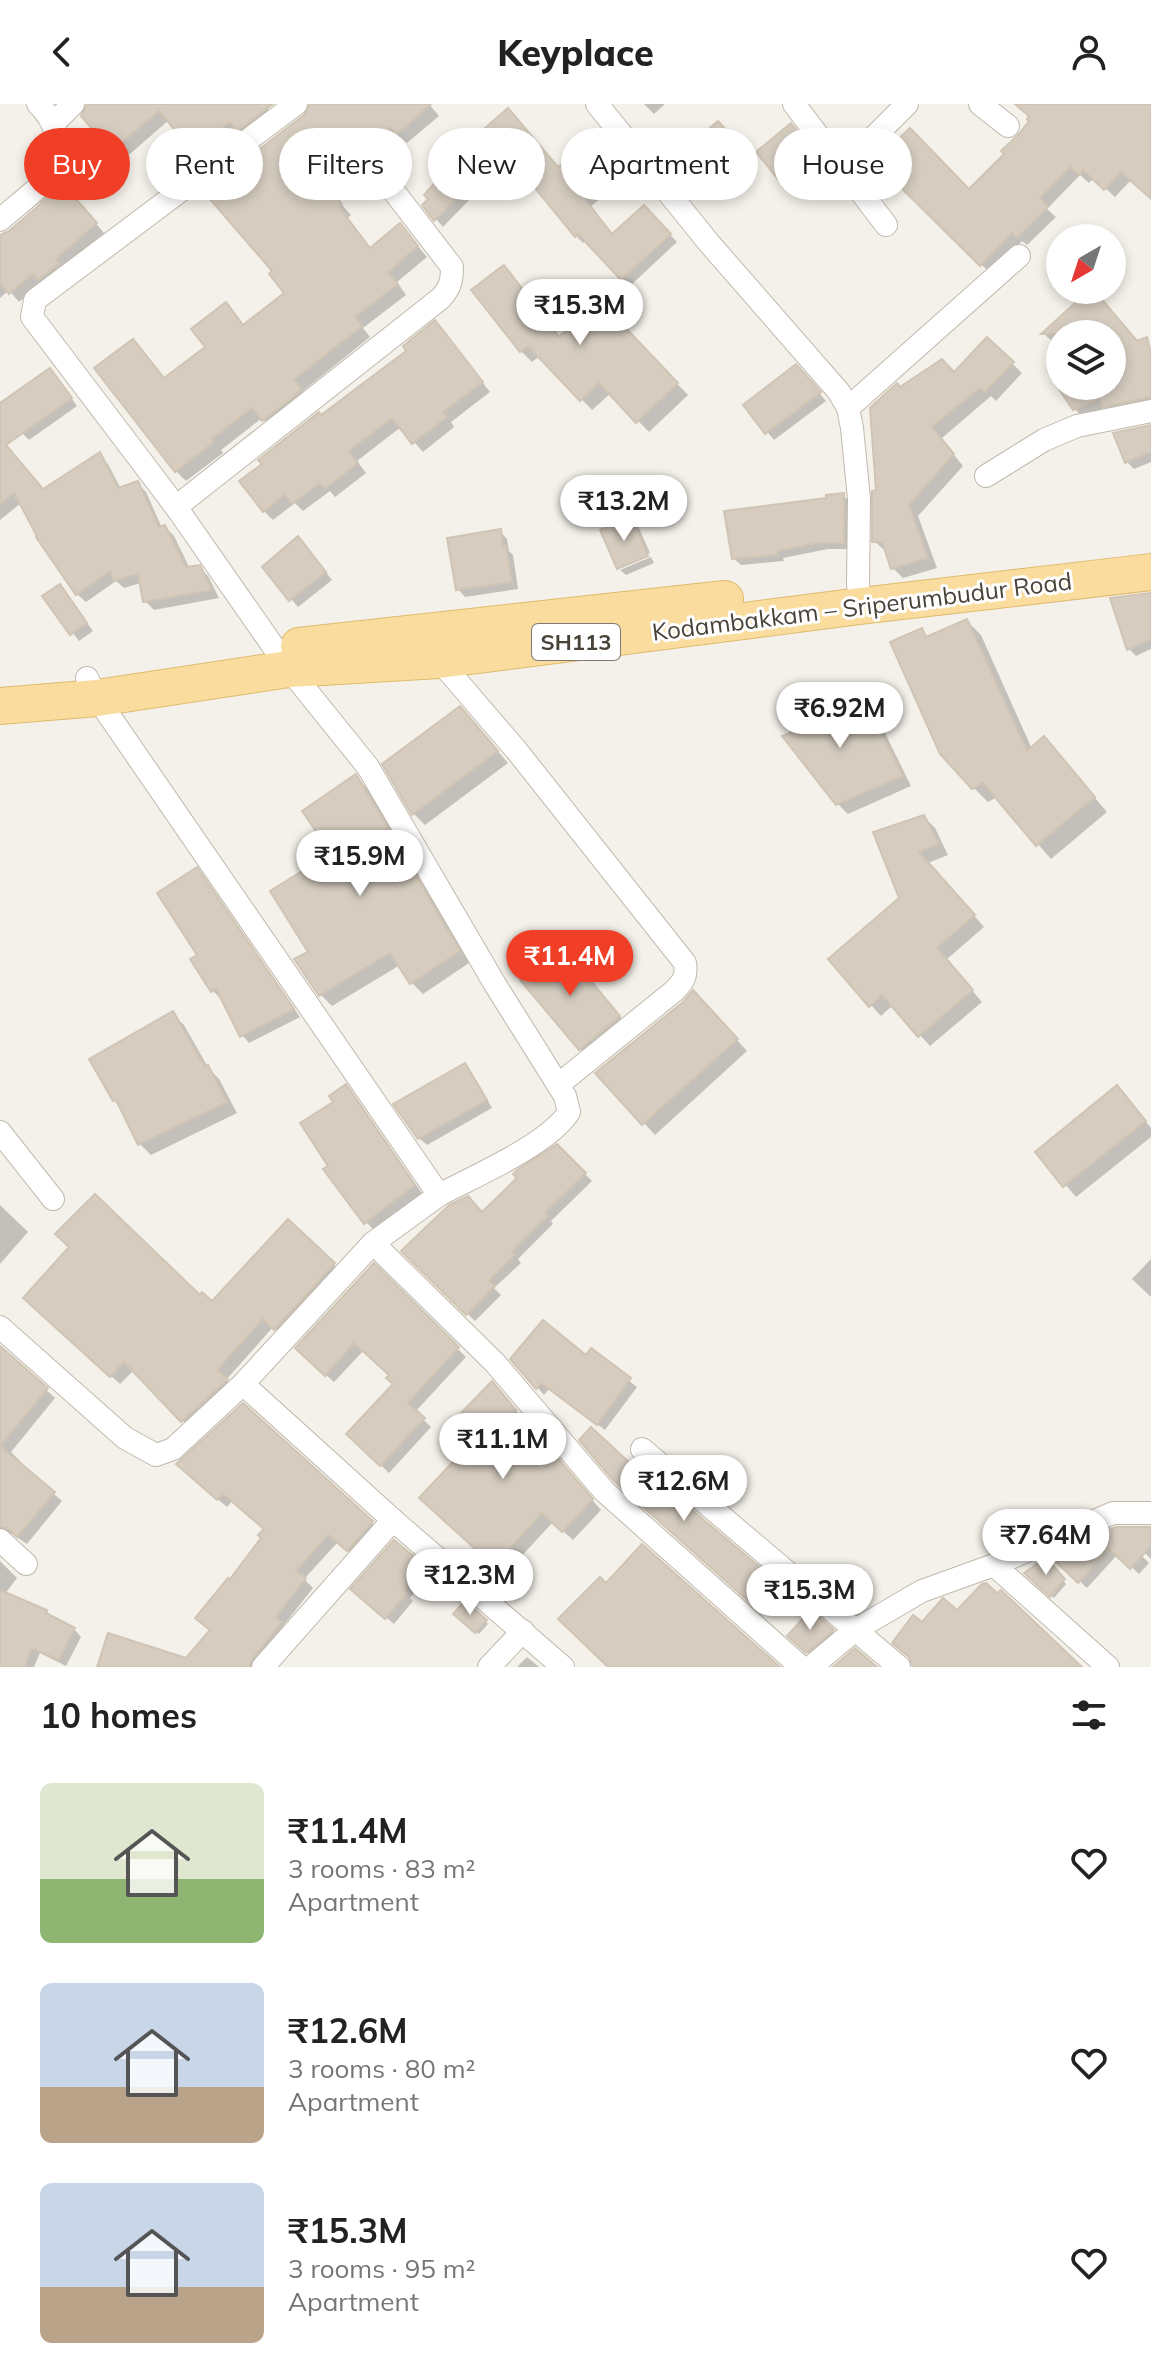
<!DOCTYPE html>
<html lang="en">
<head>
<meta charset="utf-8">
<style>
  :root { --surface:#fff; --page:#f6f6f6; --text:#222; --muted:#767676; --accent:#f03f26 }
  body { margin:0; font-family:Mulish,sans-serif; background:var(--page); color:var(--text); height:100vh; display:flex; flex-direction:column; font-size:30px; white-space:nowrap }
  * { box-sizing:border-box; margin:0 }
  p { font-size:26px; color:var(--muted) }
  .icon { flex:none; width:44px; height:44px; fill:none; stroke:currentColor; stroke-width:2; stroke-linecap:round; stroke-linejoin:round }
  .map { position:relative; height:1563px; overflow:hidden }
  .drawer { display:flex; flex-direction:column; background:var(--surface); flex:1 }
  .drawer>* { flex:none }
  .guide { position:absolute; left:24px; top:24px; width:1104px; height:72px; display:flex; gap:16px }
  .needle { width:52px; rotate:219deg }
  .controls { position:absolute; left:1046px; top:120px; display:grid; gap:16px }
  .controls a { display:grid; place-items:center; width:80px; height:80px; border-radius:50%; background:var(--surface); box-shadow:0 4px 12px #0003; font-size:40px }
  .price { position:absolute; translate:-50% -68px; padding:0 18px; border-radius:28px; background:#fff; color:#222; font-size:26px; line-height:52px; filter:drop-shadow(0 2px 4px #0008) }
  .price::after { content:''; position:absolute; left:50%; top:48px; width:24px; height:18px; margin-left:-12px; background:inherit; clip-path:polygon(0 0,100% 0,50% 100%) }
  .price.selected { background:var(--accent); color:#fff }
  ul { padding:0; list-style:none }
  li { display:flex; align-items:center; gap:24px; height:200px; padding:0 40px }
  li span { display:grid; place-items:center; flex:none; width:224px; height:160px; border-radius:12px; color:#555 }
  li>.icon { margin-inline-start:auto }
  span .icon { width:96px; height:96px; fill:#fffc; stroke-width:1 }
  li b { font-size:34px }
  h2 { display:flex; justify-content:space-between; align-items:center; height:96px; padding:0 40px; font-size:34px }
  .pill { padding:0 28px; border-radius:36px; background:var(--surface); box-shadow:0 4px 12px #0003; font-size:28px; line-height:72px }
  .pill.selected { background:var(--accent); color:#fff }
  header { display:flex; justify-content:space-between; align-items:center; height:104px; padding:0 40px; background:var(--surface); font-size:36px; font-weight:800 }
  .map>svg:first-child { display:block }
</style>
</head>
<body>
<header><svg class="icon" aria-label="back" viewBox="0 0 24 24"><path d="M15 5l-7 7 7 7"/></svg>Keyplace<svg class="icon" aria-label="person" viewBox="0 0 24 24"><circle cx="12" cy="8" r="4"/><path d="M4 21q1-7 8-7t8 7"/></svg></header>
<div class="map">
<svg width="1151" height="1563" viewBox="0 0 1151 1563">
  <rect width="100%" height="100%" fill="#f4f1ea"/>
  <g fill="#0003">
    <polygon points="88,0 272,0 267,4 276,14 248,35 240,27 205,57 169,16 123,56 84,11"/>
    <polygon points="319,0 429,0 439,12 407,39 400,33 377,53 367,43 323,79 351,111 347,114 372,146 400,121 427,153 397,178 406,191 363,224 370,233 303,287 310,297 273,326 262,314 221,346 223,349 186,377 176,367 165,276 207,243 225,201 244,222 287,189"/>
    <polygon points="644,0 665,0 654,10"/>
    <polygon points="1015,0 1151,0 1151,93 1131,76 1115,93 1094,74 1089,79 1080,71 1047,105 1056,113 1027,141 1022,137 990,169 878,58 969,88 1006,50 1032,17 1031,13"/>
    <polygon points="725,27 753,60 716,92 708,85"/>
    <polygon points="798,29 825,65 794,90 786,82"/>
    <polygon points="478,33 558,65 609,38 633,68 590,103 613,132 644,103 677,138 630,182 587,136 583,139 576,132 512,52 443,123 424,101"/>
    <polygon points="71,90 104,129 19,198 9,186 0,194 0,132"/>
    <polygon points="515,175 561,235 599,198 688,291 649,328 611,289 592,306 540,252 532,258 521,247 474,186"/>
    <polygon points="1092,186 1151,256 1151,302 1113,310 1106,303 1083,313 1074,304 1070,282 1112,282 1112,230 1060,230 1060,244 1044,230"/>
    <polygon points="444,228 490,288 451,318 454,323 423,348 401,323 357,357 366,369 335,393 330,387 303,407 295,399 273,416 264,407 321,313"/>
    <polygon points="987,235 1022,269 996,297 991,292 941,335 963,362 918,412 937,464 903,474 893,464 887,448 874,437 878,388 900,285 954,270"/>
    <polygon points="803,270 826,297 774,336 745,301"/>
    <polygon points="57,274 77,302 29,336 22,329"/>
    <polygon points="1151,323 1151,358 1134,365 1127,358"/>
    <polygon points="0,335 44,387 99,351 108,360 121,385 137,379 146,388 162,424 165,423 174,432 190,465 199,463 208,472 219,494 154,506 145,497 141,479 124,484 116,477 86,498 77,490 21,399 0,416"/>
    <polygon points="844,392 851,399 851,445 828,445 783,454 784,457 741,461 733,454"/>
    <polygon points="630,415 638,422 650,449 619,462"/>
    <polygon points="500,427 507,435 509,447 513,451 518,485 465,493 458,485"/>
    <polygon points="306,442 332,476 298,503 265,463"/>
    <polygon points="651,453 654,459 626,471 620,466"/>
    <polygon points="60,482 93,527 79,537 45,492"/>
    <polygon points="1151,490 1151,545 1136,552 1129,545"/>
    <polygon points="967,517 981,531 1032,645 1044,634 1107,708 1051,755 997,693 988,698 974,684 922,526 929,534"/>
    <polygon points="820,587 830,597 837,616 844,613 853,622 872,613 882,623 911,682 848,710 838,700 801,628"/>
    <polygon points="471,616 508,659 425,721 414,710 385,660"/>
    <polygon points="355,672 367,684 469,859 423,890 412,879 400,861 332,902 321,891 297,856 311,849 334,750"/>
    <polygon points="924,713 935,724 948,751 928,759 984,823 946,856 982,898 930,942 893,901 881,912 871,901"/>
    <polygon points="204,773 300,913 249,939 242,931 222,893 220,894 213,887 193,856 200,852"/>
    <polygon points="573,856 630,925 592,956 580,945"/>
    <polygon points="684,899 704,900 747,947 655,1031 598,969"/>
    <polygon points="172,909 184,921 209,965 219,975 237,1009 151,1051 140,1040 121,1002 115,996"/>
    <polygon points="465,961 472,969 492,1004 427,1041 419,1034"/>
    <polygon points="345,983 355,993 424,1092 376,1128 366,1118 330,1063 336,999"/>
    <polygon points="1128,995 1151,1024 1151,1033 1076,1093 1038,1048"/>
    <polygon points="557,1042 592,1077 551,1117 553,1120 518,1155 521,1159 494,1184 501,1191 475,1217 404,1147 483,1110"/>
    <polygon points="0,1101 28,1128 0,1160"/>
    <polygon points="288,1118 343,1169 284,1233 273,1223 226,1276 235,1285 192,1326 134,1266 120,1280 35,1203 212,1200"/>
    <polygon points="1151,1155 1151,1193 1132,1175"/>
    <polygon points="374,1162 466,1253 415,1308 431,1323 389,1369 349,1330 395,1280 392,1271 364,1246 334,1278 306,1253"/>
    <polygon points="0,1244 55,1294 11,1348 20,1357 18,1359 62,1397 27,1440 12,1430 0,1434"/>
    <polygon points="591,1247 637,1283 605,1326 549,1285 544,1291 513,1255 586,1254"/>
    <polygon points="502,1290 525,1317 523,1319 545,1340 601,1406 573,1436 553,1418 505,1470 432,1404 479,1333"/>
    <polygon points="243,1302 380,1427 356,1454 338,1438 304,1475 313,1484 283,1522 289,1528 260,1563 181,1563 212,1527 230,1478 264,1434 266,1426 232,1397 227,1403 187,1369"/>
    <polygon points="633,1364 785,1489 766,1511 613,1373"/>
    <polygon points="1151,1425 1151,1455 1138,1442 1135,1445 1149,1459 1139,1470 1118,1450 1087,1484 1059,1458"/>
    <polygon points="1046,1456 1066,1480 1054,1494 1027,1469"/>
    <polygon points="0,1457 17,1474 5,1490 0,1486"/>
    <polygon points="423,1463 430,1470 410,1494 413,1497 394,1520 360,1492"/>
    <polygon points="465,1499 488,1520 479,1530 456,1509"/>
    <polygon points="46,1507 54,1515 74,1525 81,1533 66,1562 40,1549 34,1563 0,1563 0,1526"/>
    <polygon points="832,1527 839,1534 815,1555 790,1532"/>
    <polygon points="527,1553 539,1563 517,1563"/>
  </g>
  <g fill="#d6cdc0" stroke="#d0c4b4" stroke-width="2">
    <polygon points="87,0 273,0 237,27 230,18 194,49 159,7 111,47 81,12"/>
    <polygon points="310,0 431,0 396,31 390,24 365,44 356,33 315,68 342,100 339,103 370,144 400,119 418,142 388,168 398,180 355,213 362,222 294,276 302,286 262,317 252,304 212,335 214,338 175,368 94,264 133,235 164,274 205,243 191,225 226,198 243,221 284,189 269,170 272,167 209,94 258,51 256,48 304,11"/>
    <polygon points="1015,0 1151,0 1151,95 1121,68 1104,86 1083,66 1079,71 1070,63 1040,94 1048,103 1017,134 1012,129 980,162 875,58 910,24 969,85 1004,50 1001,47 1018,31 1029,17 1027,15 1029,12"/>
    <polygon points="508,4 558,63 602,28 628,60 585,95 612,130 644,101 671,130 621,176 578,130 575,133 504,46 434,117 422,101 428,95 424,91 476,32"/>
    <polygon points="718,17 748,51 707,87 677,52"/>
    <polygon points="791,19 819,56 785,84 756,48"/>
    <polygon points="62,79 97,119 56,155 59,159 40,175 38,176 33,170 9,190 0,179 0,131 9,127 36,104"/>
    <polygon points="504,161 559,233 599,196 678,279 636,319 599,279 580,297 528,242 520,248 471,186"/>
    <polygon points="1084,186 1094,186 1137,237 1147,233 1151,249 1151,293 1103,303 1100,295 1073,306 1057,282 1112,282 1112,230 1041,230 1086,189"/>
    <polygon points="435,216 483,278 443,308 447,313 412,340 392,314 349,347 358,359 325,385 320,379 292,400 285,391 263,408 239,377 262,360 258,356 319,308 321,311 406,247 403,242"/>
    <polygon points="987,233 1014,258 985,288 980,284 932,323 954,350 909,401 928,454 891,465 882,438 872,438 872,387 876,386 870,304 897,279 900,283 942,255 954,268"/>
    <polygon points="796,260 821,288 765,330 743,301"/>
    <polygon points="50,264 72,294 6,341 43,385 100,348 118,384 138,377 159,423 165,421 186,463 200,461 212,486 143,498 138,470 113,477 110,467 76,491 36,433 37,432 14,389 0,401 0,299"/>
    <polygon points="1151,321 1151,348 1125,359 1113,329"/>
    <polygon points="844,389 844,439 819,439 777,447 778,451 732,455 724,407 826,394 826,391"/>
    <polygon points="631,412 648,452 617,465 600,426"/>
    <polygon points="501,425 503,442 506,441 512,478 456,486 447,434"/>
    <polygon points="298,432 326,468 289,497 262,463"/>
    <polygon points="60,480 87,519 70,531 42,492"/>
    <polygon points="1151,489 1151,535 1127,546 1110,494"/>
    <polygon points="967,515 1027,647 1044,632 1095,693 1036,742 983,679 972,685 940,650 890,538 922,524 926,533"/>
    <polygon points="820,585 832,615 845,611 850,621 872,611 903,672 836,701 782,632 798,626 788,598"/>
    <polygon points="460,602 498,647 412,711 382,660"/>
    <polygon points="356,670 460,847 410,880 390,849 319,892 294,855 308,848 270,787 331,749 302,707"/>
    <polygon points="924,711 939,740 919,748 975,811 937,844 973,886 918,933 882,891 869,903 828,855 899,794 873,728"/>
    <polygon points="197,763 294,905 240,933 216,885 211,888 190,855 197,851 157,789"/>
    <polygon points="562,842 620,912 579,946 520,876"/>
    <polygon points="693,886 738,935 642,1021 595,969 683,898"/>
    <polygon points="173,907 205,963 208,961 227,998 138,1041 116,996 113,997 89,955"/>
    <polygon points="465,959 487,996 418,1035 393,1000"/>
    <polygon points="346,980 415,1081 364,1120 323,1065 328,1062 300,1019 333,998 329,992"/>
    <polygon points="1117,981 1146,1017 1063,1083 1035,1048"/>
    <polygon points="557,1040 586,1069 545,1109 548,1112 512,1147 515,1151 489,1176 495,1182 466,1211 401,1147 449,1101 468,1092 482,1108 517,1074 513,1070 517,1066"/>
    <polygon points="95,1090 200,1191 202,1188 212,1197 288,1115 335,1159 274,1226 263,1215 217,1266 228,1275 181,1318 124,1258 110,1273 23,1194 69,1143 55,1130"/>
    <polygon points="374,1159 459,1243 408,1299 425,1314 380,1362 346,1330 393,1280 386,1274 389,1271 354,1239 325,1272 295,1244"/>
    <polygon points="543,1216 586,1251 591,1244 631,1274 597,1321 541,1279 536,1285 510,1255"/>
    <polygon points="0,1242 48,1284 0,1342 55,1388 17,1433 9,1425 0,1422"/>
    <polygon points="492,1277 516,1306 514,1308 535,1328 593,1395 562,1428 542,1409 494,1462 419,1394 477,1332 456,1314"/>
    <polygon points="243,1299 373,1417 347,1447 328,1431 296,1467 306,1474 276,1513 282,1518 253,1554 249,1563 97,1563 108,1529 186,1554 210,1526 195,1514 228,1474 230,1475 261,1434 258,1431 264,1425 223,1390 217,1396 176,1360"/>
    <polygon points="591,1323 632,1361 635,1358 780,1480 757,1505 612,1375 579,1336"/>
    <polygon points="1116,1423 1151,1423 1151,1442 1130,1465 1109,1445 1078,1479 1056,1458 1069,1444"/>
    <polygon points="394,1436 424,1461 404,1486 407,1489 385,1515 350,1485"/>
    <polygon points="642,1440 780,1563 608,1563 558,1515 600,1473 606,1479"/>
    <polygon points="1046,1454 1065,1475 1050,1493 1024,1469"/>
    <polygon points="986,1479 997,1489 1001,1486 1082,1563 913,1563 909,1553 892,1539 913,1511 922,1518 943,1494 957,1506 982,1480"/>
    <polygon points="0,1486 47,1506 46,1509 75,1524 59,1556 32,1544 25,1563 0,1563"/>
    <polygon points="465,1497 487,1516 475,1529 453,1510"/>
    <polygon points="811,1506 834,1526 806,1549 787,1532"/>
    <polygon points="855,1544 877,1563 833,1563"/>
  </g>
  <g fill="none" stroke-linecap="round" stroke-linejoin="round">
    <g stroke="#c0b9ad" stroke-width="24">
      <g id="minor">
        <path d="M296,0l-261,196 -3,17 144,190 113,162 79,98 128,219 69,110 4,16c-20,32 -94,64 -130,83"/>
        <polyline points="597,0 709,139 839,288 848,304 852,324 859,395 858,480 860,502"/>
        <polyline points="794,0 886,121"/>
        <polyline points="980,0 1008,22"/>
        <polyline points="53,20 73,0"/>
        <polyline points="843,64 907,0"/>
        <path d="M0,116c12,-11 44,-35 52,-47 15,-21 3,-53 -14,-69"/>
        <polyline points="848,304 1019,152"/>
        <polyline points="986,372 1044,336 1077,322 1151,307"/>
        <path d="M176,403l265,-209c9,-10 11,-17 11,-31l-73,-95"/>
        <path d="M439,556l78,91 168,212c2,14 -2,19 -11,28l-116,94"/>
        <polyline points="87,574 97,594 439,1091 373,1139 243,1280 393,1416 563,1563"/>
        <polyline points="0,1028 53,1095"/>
        <polyline points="373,1139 495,1259 604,1387 801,1563"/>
        <polyline points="0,1223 125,1334 156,1351 173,1345 243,1280"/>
        <polyline points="642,1345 899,1563"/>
        <polyline points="0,1436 26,1460"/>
        <polyline points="994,1461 1113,1409 1151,1409"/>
        <polyline points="263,1563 393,1416"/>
        <polyline points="489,1563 523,1527"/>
        <polyline points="811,1563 855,1526 922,1487 994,1461 1108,1563"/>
      </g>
    </g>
    <g stroke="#dfba6e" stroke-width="38">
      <g id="primary">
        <polyline points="299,542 725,495"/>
        <polyline points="0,602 97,594 289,565 439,556 860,502 1151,468"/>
      </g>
    </g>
    <use href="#minor" stroke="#fff" stroke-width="22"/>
    <use href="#primary" stroke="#fadd9e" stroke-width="36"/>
  </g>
  <g text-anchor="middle" stroke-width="6" stroke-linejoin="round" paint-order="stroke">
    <rect fill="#fff" stroke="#7f7b74" stroke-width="2" x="532" y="520" width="88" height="36" rx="6"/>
    <g font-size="22" font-weight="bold" fill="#484238">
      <text x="576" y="546">SH113</text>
    </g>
    <g font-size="24" fill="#484238" stroke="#fff">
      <text transform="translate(862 503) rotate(-7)" y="8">Kodambakkam – Sriperumbudur Road</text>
    </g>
  </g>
</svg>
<div class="controls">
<a><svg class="needle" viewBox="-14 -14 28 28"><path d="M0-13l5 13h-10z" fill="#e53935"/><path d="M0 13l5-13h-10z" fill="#767676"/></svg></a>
<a><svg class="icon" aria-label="layers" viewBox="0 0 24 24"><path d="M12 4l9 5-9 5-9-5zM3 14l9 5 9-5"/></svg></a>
</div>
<b class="price" style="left:580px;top:243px">₹15.3M</b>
<b class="price" style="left:624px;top:439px">₹13.2M</b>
<b class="price" style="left:840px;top:646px">₹6.92M</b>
<b class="price" style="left:360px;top:794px">₹15.9M</b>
<b class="price selected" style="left:570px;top:894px">₹11.4M</b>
<b class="price" style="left:503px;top:1377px">₹11.1M</b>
<b class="price" style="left:684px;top:1419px">₹12.6M</b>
<b class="price" style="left:1046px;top:1473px">₹7.64M</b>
<b class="price" style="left:470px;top:1513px">₹12.3M</b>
<b class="price" style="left:810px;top:1528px">₹15.3M</b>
<div class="guide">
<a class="pill selected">Buy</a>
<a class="pill">Rent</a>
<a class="pill">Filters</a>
<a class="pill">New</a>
<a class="pill">Apartment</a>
<a class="pill">House</a>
</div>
</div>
<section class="drawer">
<h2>10 homes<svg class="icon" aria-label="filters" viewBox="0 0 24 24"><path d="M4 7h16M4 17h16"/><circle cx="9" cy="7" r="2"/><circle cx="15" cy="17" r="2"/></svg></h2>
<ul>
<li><span style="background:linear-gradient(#dfe7d0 60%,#8fb573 0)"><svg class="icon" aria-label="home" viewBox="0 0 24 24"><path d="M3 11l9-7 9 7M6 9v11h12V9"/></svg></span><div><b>₹11.4M</b><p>3 rooms · 83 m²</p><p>Apartment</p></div><svg class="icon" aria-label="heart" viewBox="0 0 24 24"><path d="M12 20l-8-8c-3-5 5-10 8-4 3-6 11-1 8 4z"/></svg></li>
<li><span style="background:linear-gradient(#c9d6e8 65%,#b9a48a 0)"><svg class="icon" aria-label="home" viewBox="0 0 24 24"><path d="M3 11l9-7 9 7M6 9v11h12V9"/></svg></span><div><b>₹12.6M</b><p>3 rooms · 80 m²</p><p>Apartment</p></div><svg class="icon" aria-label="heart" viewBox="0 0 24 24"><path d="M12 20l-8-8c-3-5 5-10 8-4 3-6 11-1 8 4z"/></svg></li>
<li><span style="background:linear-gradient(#c9d6e8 65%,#b9a48a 0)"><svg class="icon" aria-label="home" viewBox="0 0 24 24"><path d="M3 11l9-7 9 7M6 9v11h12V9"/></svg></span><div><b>₹15.3M</b><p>3 rooms · 95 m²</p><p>Apartment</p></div><svg class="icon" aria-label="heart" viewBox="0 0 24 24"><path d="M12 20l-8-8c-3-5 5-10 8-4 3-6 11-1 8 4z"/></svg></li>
</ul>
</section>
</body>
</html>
